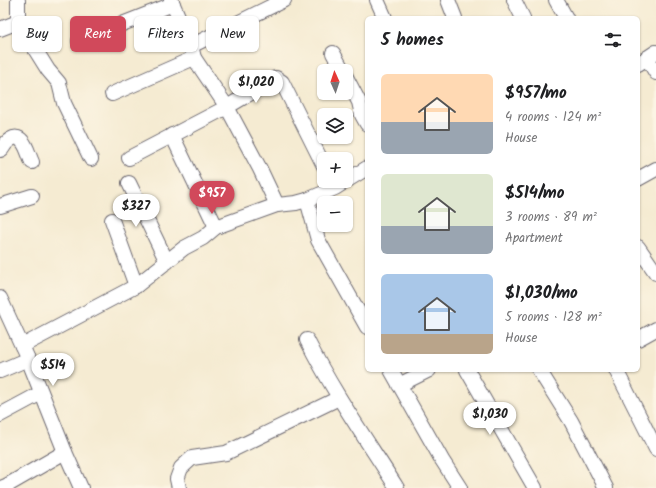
<!DOCTYPE html>
<html lang="en">
<head>
<meta charset="utf-8">
<style>
  :root { --surface:#fff; --page:#f6f6f6; --text:#202124; --muted:#757577; --accent:#d1495b }
  body { margin:0; font-family:Kalam,sans-serif; background:var(--page); color:var(--text); height:100vh; display:flex; flex-direction:column; font-size:15px; white-space:nowrap }
  * { box-sizing:border-box; margin:0 }
  p { font-size:13px; color:var(--muted) }
  .icon { flex:none; width:22px; height:22px; fill:none; stroke:currentColor; stroke-width:2; stroke-linecap:round; stroke-linejoin:round }
  .map { position:relative; flex:1; overflow:hidden }
  .side { position:absolute; left:365px; top:16px; width:275px; height:356px; display:flex; flex-direction:column; background:var(--surface); border-radius:6px; box-shadow:0 1px 3px #0004 }
  .side>* { flex:none }
  .banner { position:absolute; left:12px; top:16px; width:293px; height:36px; display:flex; gap:8px }
  .needle { width:26px; rotate:357deg }
  .controls { position:absolute; left:317px; top:64px; display:grid; gap:8px }
  .controls a { display:grid; place-items:center; width:36px; height:36px; border-radius:6px; background:var(--surface); box-shadow:0 1px 3px #0004; font-size:20px }
  .price { position:absolute; translate:-50% -34px; padding:0 9px; border-radius:14px; background:#fff; color:#222; font-size:13px; line-height:26px; filter:drop-shadow(0 1px 2px #0008) }
  .price::after { content:''; position:absolute; left:50%; top:24px; width:12px; height:9px; margin-left:-6px; background:inherit; clip-path:polygon(0 0,100% 0,50% 100%) }
  .price.current { background:var(--accent); color:#fff }
  ul { padding:0; list-style:none }
  li { display:flex; align-items:center; gap:12px; height:100px; padding:0 16px }
  li span { display:grid; place-items:center; flex:none; width:112px; height:80px; border-radius:6px; color:#555 }
  li>.icon { margin-inline-start:auto }
  span .icon { width:48px; height:48px; fill:#fffc; stroke-width:1 }
  li b { font-size:17px }
  h2 { display:flex; justify-content:space-between; align-items:center; height:48px; padding:0 16px; font-size:17px }
  .pill { padding:0 14px; border-radius:6px; background:var(--surface); box-shadow:0 1px 3px #0004; font-size:14px; line-height:36px }
  .pill.current { background:var(--accent); color:#fff }
  .map>svg:first-child { display:block }
</style>
</head>
<body>
<div class="map">
<svg width="656" height="488" viewBox="0 0 656 488">
  <rect width="100%" height="100%" fill="#fcf5e5"/>
  <filter id="ink" filterUnits="userSpaceOnUse"><feTurbulence type="fractalNoise" baseFrequency=".025" numOctaves="2"/><feDisplacementMap in="SourceGraphic" scale="8" xChannelSelector="R" yChannelSelector="G"/><feConvolveMatrix kernelMatrix="1 2 1 2 8 2 1 2 1" color-interpolation-filters="sRGB"/></filter>
  <filter id="wash" filterUnits="userSpaceOnUse"><feTurbulence type="fractalNoise" baseFrequency=".012" numOctaves="4" result="noise"/><feDisplacementMap in="SourceGraphic" scale="16" xChannelSelector="R" yChannelSelector="G"/><feGaussianBlur stdDeviation="0.9" result="paint"/><feColorMatrix in="noise" values="0 0 0 0 0 0 0 0 0 0 0 0 0 0 0 0 0 1.4 0 .05"/><feComposite in="paint" operator="in"/></filter>
  <g filter="url(#wash)">
    <rect width="100%" height="100%" fill="#f5ebd2"/>
  </g>
  <g filter="url(#ink)">
    <g fill="none" stroke-linecap="round" stroke-linejoin="round">
      <g stroke="#6c6870" stroke-width="16">
        <g id="minor">
          <polyline points="18,0 18,22 48,70 59,83 64,103 91,159"/>
          <polyline points="171,0 191,46 194,58 227,107 260,169 277,205"/>
          <polyline points="377,0 385,18"/>
          <polyline points="448,0 455,18"/>
          <polyline points="514,0 523,18"/>
          <polyline points="556,0 566,18"/>
          <polyline points="0,29 18,22"/>
          <polyline points="79,41 173,4"/>
          <polyline points="191,46 284,0"/>
          <polyline points="333,53 343,71"/>
          <polyline points="647,58 656,73"/>
          <polyline points="638,64 656,52"/>
          <polyline points="346,77 359,102 362,115 367,124"/>
          <polyline points="112,94 194,58"/>
          <polyline points="172,135 216,227"/>
          <path d="M0,150l2,-1c3,-6 13,-17 20,-8 5,5 7,15 10,21"/>
          <polyline points="129,158 227,107 276,78 282,82 324,166"/>
          <polyline points="638,179 656,169"/>
          <polyline points="346,181 367,168"/>
          <polyline points="129,183 167,262"/>
          <polyline points="307,200 318,240 367,327"/>
          <polyline points="0,206 32,196"/>
          <polyline points="112,220 136,286"/>
          <polyline points="638,247 656,273"/>
          <polyline points="0,298 28,359 65,452 81,488"/>
          <polyline points="638,339 656,329"/>
          <path d="M307,340c26,52 59,99 90,148"/>
          <polyline points="22,346 136,286 184,248 203,238 216,227 277,205 296,203 307,200 335,188 346,181"/>
          <polyline points="391,370 442,460 460,488"/>
          <polyline points="467,370 535,488"/>
          <polyline points="539,370 571,421 606,488"/>
          <polyline points="616,370 656,449"/>
          <polyline points="0,371 28,359"/>
          <polyline points="399,385 429,370"/>
          <polyline points="0,415 41,393"/>
          <polyline points="1,488 6,486 65,452"/>
          <polyline points="179,488 177,479 181,468 192,458 226,453 339,398"/>
        </g>
      </g>
      <use href="#minor" stroke="#fff" stroke-width="14"/>
    </g>
  </g>
</svg>
<div class="controls">
<a><svg class="needle" viewBox="-14 -14 28 28"><path d="M0-13l5 13h-10z" fill="#e53935"/><path d="M0 13l5-13h-10z" fill="#757577"/></svg></a>
<a><svg class="icon" aria-label="layers" viewBox="0 0 24 24"><path d="M12 4l9 5-9 5-9-5zM3 14l9 5 9-5"/></svg></a>
<a>+</a>
<a>−</a>
</div>
<b class="price" style="left:256px;top:104px">$1,020</b>
<b class="price current" style="left:212px;top:215px">$957</b>
<b class="price" style="left:136px;top:228px">$327</b>
<b class="price" style="left:53px;top:387px">$514</b>
<b class="price" style="left:490px;top:436px">$1,030</b>
<div class="banner">
<a class="pill">Buy</a>
<a class="pill current">Rent</a>
<a class="pill">Filters</a>
<a class="pill">New</a>
</div>
<section class="side">
<h2>5 homes<svg class="icon" aria-label="filters" viewBox="0 0 24 24"><path d="M4 7h16M4 17h16"/><circle cx="9" cy="7" r="2"/><circle cx="15" cy="17" r="2"/></svg></h2>
<ul>
<li><span style="background:linear-gradient(#ffd9b3 60%,#9aa5b1 0)"><svg class="icon" aria-label="home" viewBox="0 0 24 24"><path d="M3 11l9-7 9 7M6 9v11h12V9"/></svg></span><div><b>$957/mo</b><p>4 rooms · 124 m²</p><p>House</p></div></li>
<li><span style="background:linear-gradient(#dfe7d0 65%,#9aa5b1 0)"><svg class="icon" aria-label="home" viewBox="0 0 24 24"><path d="M3 11l9-7 9 7M6 9v11h12V9"/></svg></span><div><b>$514/mo</b><p>3 rooms · 89 m²</p><p>Apartment</p></div></li>
<li><span style="background:linear-gradient(#a9c7e8 75%,#b9a48a 0)"><svg class="icon" aria-label="home" viewBox="0 0 24 24"><path d="M3 11l9-7 9 7M6 9v11h12V9"/></svg></span><div><b>$1,030/mo</b><p>5 rooms · 128 m²</p><p>House</p></div></li>
</ul>
</section>
</div>
</body>
</html>
